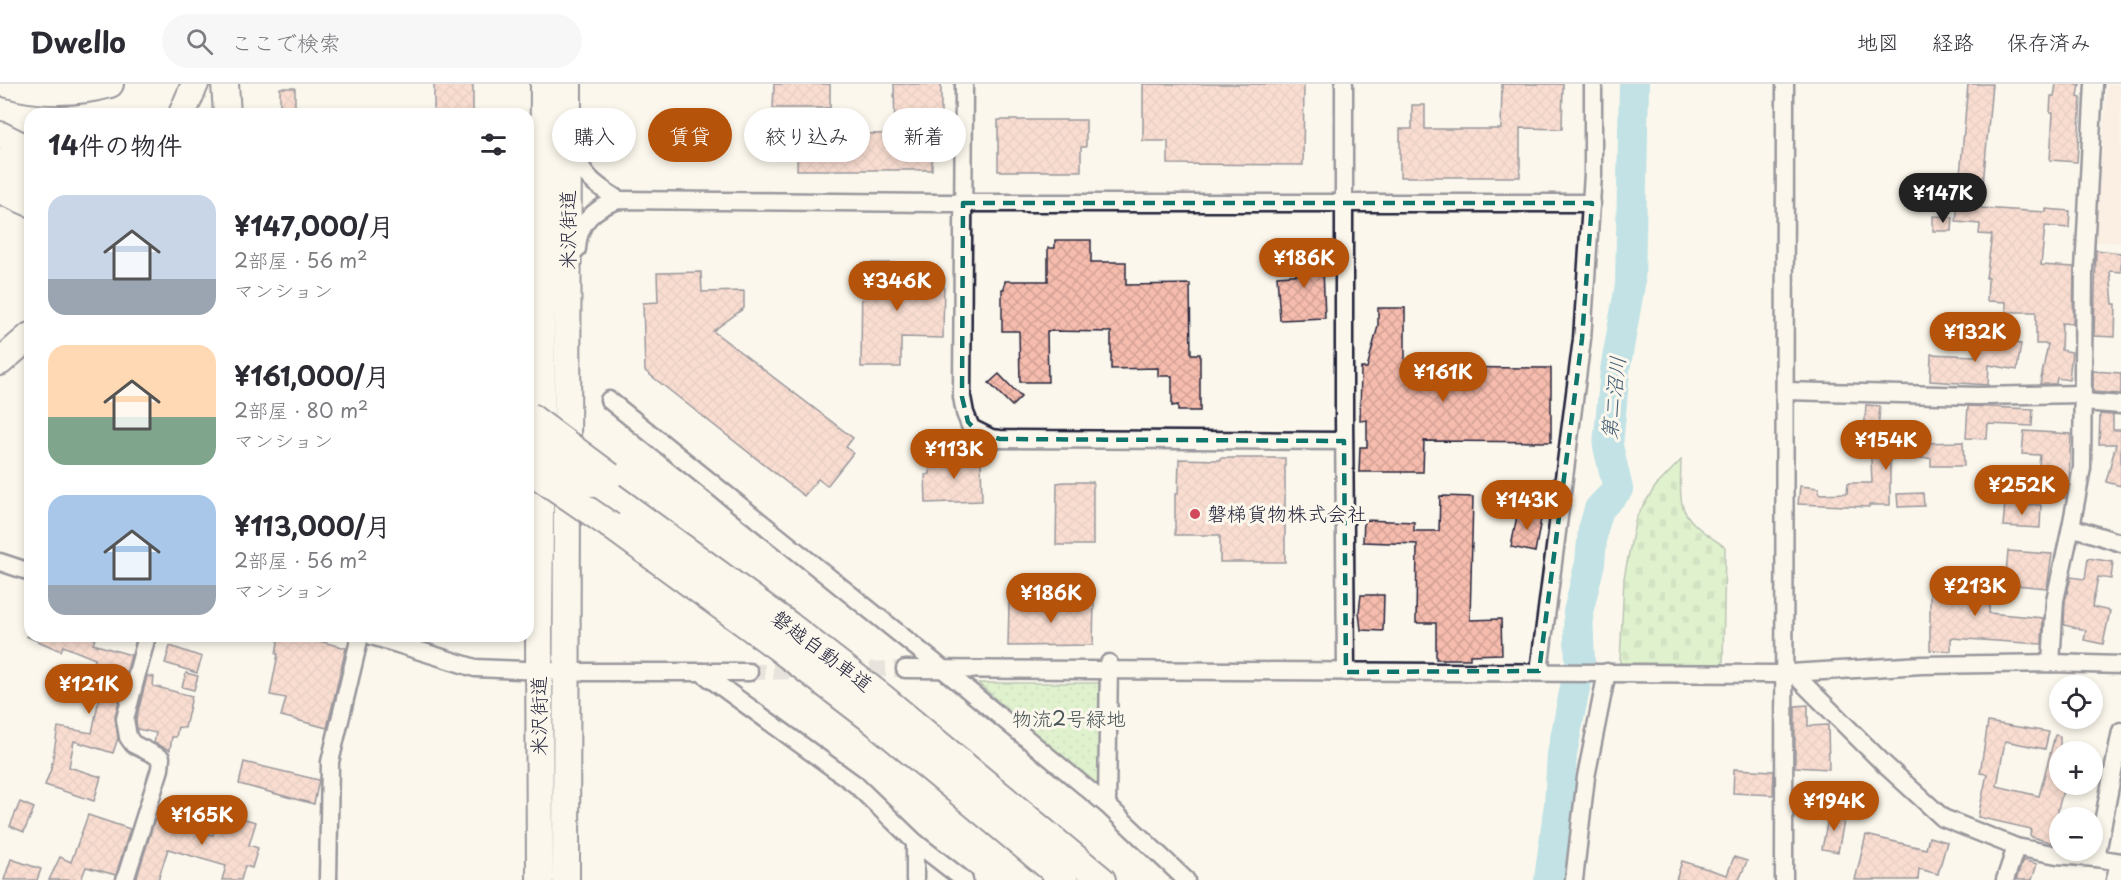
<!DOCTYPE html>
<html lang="ja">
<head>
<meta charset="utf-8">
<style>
  :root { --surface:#fff; --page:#f7f7f7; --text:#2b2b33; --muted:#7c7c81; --line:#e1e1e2; --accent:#b45309 }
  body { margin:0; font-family:"Playpen Sans","Klee One",sans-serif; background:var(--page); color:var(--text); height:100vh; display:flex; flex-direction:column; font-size:22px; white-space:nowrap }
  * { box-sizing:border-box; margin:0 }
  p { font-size:20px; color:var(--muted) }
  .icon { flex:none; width:33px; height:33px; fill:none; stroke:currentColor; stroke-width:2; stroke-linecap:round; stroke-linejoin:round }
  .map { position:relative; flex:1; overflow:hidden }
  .side { position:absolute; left:24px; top:24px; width:510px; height:534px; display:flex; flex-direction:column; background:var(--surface); border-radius:18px; box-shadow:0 3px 9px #0003 }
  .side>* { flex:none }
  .hud { position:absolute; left:552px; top:24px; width:570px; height:54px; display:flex; gap:12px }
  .controls { position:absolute; left:2049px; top:591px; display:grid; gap:12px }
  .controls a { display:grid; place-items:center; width:54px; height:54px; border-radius:50%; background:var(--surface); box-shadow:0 3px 9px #0003; font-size:30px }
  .price { position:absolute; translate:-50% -51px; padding:0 14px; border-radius:21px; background:var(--accent); color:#fff; font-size:20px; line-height:39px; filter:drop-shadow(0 2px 3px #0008) }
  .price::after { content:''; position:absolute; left:50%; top:36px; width:18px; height:14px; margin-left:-9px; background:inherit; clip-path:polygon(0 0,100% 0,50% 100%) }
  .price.on { background:#222; color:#fff }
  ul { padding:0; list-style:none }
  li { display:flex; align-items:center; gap:18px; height:150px; padding:0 24px }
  li span { display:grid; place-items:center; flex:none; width:168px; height:120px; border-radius:18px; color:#555 }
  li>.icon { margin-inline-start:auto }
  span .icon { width:72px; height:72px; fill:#fffc; stroke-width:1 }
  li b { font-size:26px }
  h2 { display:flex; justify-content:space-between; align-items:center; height:72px; padding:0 24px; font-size:26px }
  .tag { padding:0 21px; border-radius:27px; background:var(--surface); box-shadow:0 3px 9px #0003; font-size:21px; line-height:54px }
  .tag.on { background:var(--accent); color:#fff }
  header { display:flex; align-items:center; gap:36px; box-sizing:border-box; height:84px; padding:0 30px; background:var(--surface); border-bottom:2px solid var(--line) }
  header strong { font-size:28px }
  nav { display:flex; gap:33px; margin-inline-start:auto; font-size:21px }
  .search { width:420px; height:54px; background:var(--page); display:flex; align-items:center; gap:15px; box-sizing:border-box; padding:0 21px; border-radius:33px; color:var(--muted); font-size:22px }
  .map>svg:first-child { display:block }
</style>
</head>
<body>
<header>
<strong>Dwello</strong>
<div class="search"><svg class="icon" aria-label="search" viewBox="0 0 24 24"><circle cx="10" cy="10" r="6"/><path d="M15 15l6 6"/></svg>ここで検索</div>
<nav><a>地図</a><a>経路</a><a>保存済み</a></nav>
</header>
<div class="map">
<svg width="2121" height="796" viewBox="0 0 2121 796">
  <defs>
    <pattern id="cemetery-stones" width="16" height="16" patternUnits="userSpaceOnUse" patternTransform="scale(1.5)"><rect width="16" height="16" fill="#bce9a7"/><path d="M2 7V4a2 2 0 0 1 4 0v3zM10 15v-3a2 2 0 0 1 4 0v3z" fill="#a1c891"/></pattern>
    <pattern id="park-dots" width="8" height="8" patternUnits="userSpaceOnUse" patternTransform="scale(1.5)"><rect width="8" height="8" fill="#bce9a7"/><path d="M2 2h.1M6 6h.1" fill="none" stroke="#a1c891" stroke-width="1.8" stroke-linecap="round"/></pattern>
    <pattern id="building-cross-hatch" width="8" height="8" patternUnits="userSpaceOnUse" patternTransform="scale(1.5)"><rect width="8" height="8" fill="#f6bcad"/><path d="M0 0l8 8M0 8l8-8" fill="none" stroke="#d3a196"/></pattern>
  </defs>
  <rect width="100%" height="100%" fill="#fbf7ec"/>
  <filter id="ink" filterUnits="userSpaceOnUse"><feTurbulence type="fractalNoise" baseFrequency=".0167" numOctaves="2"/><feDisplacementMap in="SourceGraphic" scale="12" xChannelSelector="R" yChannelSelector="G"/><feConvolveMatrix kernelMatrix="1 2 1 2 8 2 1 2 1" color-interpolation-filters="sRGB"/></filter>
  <g filter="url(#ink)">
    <polygon fill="#fae5d9" points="2107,0 2121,0 2121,159 2095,158"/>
    <path fill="url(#cemetery-stones)" stroke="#6f8671" stroke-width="1.5" d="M1681,376c0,14 -2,31 1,44 4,19 29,33 43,43l-2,117 -103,-1 4,-85 12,-61 19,-30z"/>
    <polygon fill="url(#park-dots)" stroke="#6f8671" stroke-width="1.5" points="978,599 1103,599 1102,711"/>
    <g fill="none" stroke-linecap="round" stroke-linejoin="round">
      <polyline stroke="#7cc8db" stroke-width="30" points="1549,796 1559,720 1562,670 1580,578 1578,528 1590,479 1593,446 1599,425 1618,405 1608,362 1615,286 1630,201 1634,0"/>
    </g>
    <g fill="url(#building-cross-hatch)" stroke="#22223b" stroke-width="1.5">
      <rect x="434" y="0" width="39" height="30"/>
      <polygon points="774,0 830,0 830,24 773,24"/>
      <polygon points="894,0 941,0 941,41 932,41 932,86 797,86 798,49 895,50"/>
      <polygon points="1143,0 1304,0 1303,81 1168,80 1168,57 1143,57"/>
      <polygon points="1502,0 1563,0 1562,45 1520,44 1520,93 1400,93 1400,45 1412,45 1412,21 1425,21 1425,45 1501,45"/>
      <polygon points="1968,0 1992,0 1981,124 2046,128 2046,125 2070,127 2069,144 2045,142 2041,181 2074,183 2073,240 2062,239 2061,266 2072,268 2069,296 2057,294 2056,300 2040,300 2048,260 2036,260 2036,228 2006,228 2006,218 1987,217 1988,194 1986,194 1992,151 1979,150 1980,140 1956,138"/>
      <polygon points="2056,0 2080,0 2078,13 2081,14 2077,78 2050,76 2053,29 2050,29 2051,12 2054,12"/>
      <rect x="280" y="4" width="15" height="26"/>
      <polygon points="998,36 1086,36 1086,63 1081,63 1081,87 998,87"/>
      <polygon points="1933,132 1953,133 1952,147 1933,147"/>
      <polygon points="1055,156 1091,156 1091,178 1126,178 1126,201 1190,200 1191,270 1200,270 1200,327 1178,327 1178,321 1172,322 1172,292 1158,292 1158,284 1111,285 1111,248 1047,247 1048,298 1020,298 1019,247 1002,247 1002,205 1004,205 1005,197 1048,197 1048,164 1055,164"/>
      <polygon points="1322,160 1325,234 1280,236 1277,192 1305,190 1303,161"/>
      <polygon points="2096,166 2121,169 2121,188 2110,187 2113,220 2116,220 2115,253 2094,252"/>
      <polygon points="862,179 901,179 901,194 944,194 943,254 901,253 901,283 861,283"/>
      <polygon points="701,188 702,208 744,207 744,224 713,247 853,354 846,363 853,369 827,402 818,395 804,412 645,287 643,219 658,218 657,189"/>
      <polygon points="1378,224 1405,224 1405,283 1551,284 1551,358 1424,357 1423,388 1359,388 1360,363 1367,363 1367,336 1360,337 1361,284 1367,284 1378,242"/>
      <polygon points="1978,254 2021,260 2017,286 1989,281 1988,301 1930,297 1931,270 1975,272"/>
      <polygon points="2093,287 2121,289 2121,310 2093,308"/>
      <polygon points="999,290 1021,313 1012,322 989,299"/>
      <polygon points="1866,321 1880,322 1878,348 1864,347"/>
      <polygon points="1968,322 2033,325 2032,342 1988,340 1987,355 1966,354"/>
      <polygon points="2100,330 2113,331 2113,346 2121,346 2121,402 2106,398 2116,360 2099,360"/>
      <polygon points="2024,347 2071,350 2069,397 2066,414 2036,411 2040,371 2022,370"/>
      <polygon points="1920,352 1920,359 1963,358 1964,382 1931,382 1931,374 1890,375 1890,421 1869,421 1869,423 1798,420 1800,402 1819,404 1819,410 1847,409 1848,399 1872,399 1870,354"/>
      <polygon points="981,373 982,417 926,419 925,391 930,390 930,374"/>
      <polygon points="1220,374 1285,374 1285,478 1220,478 1220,451 1175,451 1175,410 1178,410 1179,375 1220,376"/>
      <polygon points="1064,398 1093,398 1093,461 1056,461 1057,399"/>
      <polygon points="1923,409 1924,422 1898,423 1897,410"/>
      <polygon points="1440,412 1473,413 1470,536 1501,535 1502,570 1470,571 1470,575 1436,575 1436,539 1416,539 1417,460 1363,458 1364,436 1414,438 1414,447 1439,447"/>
      <polygon points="2005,419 2041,421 2040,444 2003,442"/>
      <polygon points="1518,426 1542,430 1535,468 1511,463"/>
      <polygon points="2008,467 2052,470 2047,504 2005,500"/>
      <polygon points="2088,474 2113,478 2111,495 2098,493 2092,523 2110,527 2103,560 2084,556 2086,546 2064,541 2065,517 2071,493 2085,495"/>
      <polygon points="1973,488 1991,490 1989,529 2043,534 2042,560 1951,554 1951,567 1930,566 1930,501 1962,501 1962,498 1972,500"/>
      <polygon points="1361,511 1384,511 1383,547 1361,546 1359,528"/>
      <polygon points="1094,518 1093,561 1008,562 1009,519"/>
      <polygon points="26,552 96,552 93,560 131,571 115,632 118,654 113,669 74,657 69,683 101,693 94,717 45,701 51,685 58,643 92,649 102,600 90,597 95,575 63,562 61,567"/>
      <polygon points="279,552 315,556 346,564 327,644 281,632 286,614 270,611 278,570 276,570"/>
      <polygon points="170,562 202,573 197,589 165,579"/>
      <polygon points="186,589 198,592 194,606 182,603"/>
      <polygon points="147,592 154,593 153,602 192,612 185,644 178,643 176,653 172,653 170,666 154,659 156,649 137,645 136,636"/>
      <polygon points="1808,621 1808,642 1828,641 1829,685 1795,683 1795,622"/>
      <polygon points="1988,638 2049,648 2045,665 2005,657 1997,702 2039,712 2055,651 2060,652 2060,700 2065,700 2058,725 2060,761 2032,753 2030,751 2031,745 1978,733 1987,690 1980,689"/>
      <polygon points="244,678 319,696 314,720 239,700"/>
      <polygon points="1734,685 1774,687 1773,711 1733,709"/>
      <polygon points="20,718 34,724 24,748 10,742"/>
      <polygon points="219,728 256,738 249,761 258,764 252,784 245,782 241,796 222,796 226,782 168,765 158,796 136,796 155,735 213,751"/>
      <polygon points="1829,729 1845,732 1838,768 1822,765"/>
      <polygon points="88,731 130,745 116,791 86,783 81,796 49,796 60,773 71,778"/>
      <polygon points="1866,751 1926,765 1929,753 1947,758 1938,790 1919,785 1918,796 1855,796"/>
      <polygon points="1734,773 1747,777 1739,796 1676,796 1682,777 1727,791"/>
      <polygon points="11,775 41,785 37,796 4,796"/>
      <polygon points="2023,776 2037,780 2032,796 2016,796"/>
    </g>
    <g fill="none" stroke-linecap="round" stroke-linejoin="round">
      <g stroke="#d0ccc9" stroke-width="16" stroke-dasharray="16 8" stroke-linecap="butt">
        <polyline points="846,586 905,585"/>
        <polyline points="749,588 808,587"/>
      </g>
      <g stroke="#22223b" stroke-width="21">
        <g id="minor">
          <polyline points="964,0 962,313 965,329 971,344 991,354 1000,355 1344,357"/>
          <polyline points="1344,0 1344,329 1346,588"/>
          <path d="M576,62c1,28 21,40 43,54"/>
          <path d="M577,165c1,-27 17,-41 42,-49l319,3h654"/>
          <polyline points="1785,307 1978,312 2083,310"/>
          <polyline points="609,316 933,577 1107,721 1186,796"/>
          <polyline points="2083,318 2121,321"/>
          <polyline points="2071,443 2121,459"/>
          <polyline points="0,478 30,488"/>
          <polyline points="372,552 475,584 568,588 749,588"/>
          <polyline points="2051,579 2055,516 2071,443 2082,384 2084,186 2094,0"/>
          <polyline points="905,585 1774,590 1922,581 2051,579 2121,581"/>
          <polyline points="1539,587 1582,255 1593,90 1593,0"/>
          <polyline points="701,588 855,700 915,758 964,796"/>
          <polyline points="1793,589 1884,680 1943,734 2016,763 2057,771 2096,774 2121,778"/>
          <polyline points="1107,721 1109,579"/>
          <polyline points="2096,774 2121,647"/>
          <polyline points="125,796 160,685 161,674 133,660 128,653 125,635 147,552"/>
          <polyline points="328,796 330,678 360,552"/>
          <polyline points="915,796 915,758"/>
          <polyline points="1574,796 1586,693 1607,588"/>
          <polyline points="1784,796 1785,0"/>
          <polyline points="2005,796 2016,763"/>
          <polyline points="2115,796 2119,778"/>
        </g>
      </g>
      <g stroke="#22223b" stroke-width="30">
        <g id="highway">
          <path d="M8,0c32,10 70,9 102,0"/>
          <polyline points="225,0 227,30"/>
          <polyline points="182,30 195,0"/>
          <polyline points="0,51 30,66"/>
          <polyline points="0,79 30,94"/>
          <polyline points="0,106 30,119"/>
          <polyline points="0,278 30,252"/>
          <polyline points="602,405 789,541 882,613 1102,796"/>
          <polyline points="611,442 777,563 871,635 1065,796"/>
          <polyline points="540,796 539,544 544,0"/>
          <polyline points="566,796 568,0"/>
        </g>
      </g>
      <use href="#minor" stroke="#fbf7ec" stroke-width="16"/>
      <use href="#highway" stroke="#fbf7ec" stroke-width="26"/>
      <g stroke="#22223b" stroke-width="30" stroke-linecap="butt">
        <g id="highway-bridge">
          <polyline points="528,331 610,392"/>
          <polyline points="528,355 592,399"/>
          <polyline points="528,385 611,442"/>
        </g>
      </g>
      <use href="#highway-bridge" stroke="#fbf7ec" stroke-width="26"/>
    </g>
  </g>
  <path d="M0 0H2121V796H0ZM963,119h629l-10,136 -43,332 -193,1 -2,-231 -344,-2 -22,-7 -10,-10 -6,-25z" fill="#fbf7ec" fill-opacity=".55" fill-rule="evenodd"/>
  <path fill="none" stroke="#0f766e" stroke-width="4.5" stroke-dasharray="12 8" stroke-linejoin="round" d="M963,119h629l-10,136 -43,332 -193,1 -2,-231 -344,-2 -22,-7 -10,-10 -6,-25z"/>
  <circle fill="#d1495b" stroke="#fbf7ec" stroke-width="2" cx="1195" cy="430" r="6"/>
  <g text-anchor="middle" stroke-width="6" stroke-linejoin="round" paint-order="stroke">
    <g font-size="20" fill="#22223b" stroke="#fbf7ec">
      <text transform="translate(568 146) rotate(-90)" y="7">米沢街道</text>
      <text transform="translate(822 567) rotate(37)" y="7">磐越自動車道</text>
      <text transform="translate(539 632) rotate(-90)" y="7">米沢街道</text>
    </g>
    <g font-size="20" fill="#22223b" stroke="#fbf7ec" text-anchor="start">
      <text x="1207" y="437">磐梯貨物株式会社</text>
    </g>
    <g font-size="20" fill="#485456" stroke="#fbf7ec">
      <text x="1069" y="642">物流2号緑地</text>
    </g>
    <g font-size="21" font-style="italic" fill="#425c73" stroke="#fbf7ec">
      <text transform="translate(1614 314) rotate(-84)" y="7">第二沼川</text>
    </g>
  </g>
</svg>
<div class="controls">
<a><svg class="icon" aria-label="locate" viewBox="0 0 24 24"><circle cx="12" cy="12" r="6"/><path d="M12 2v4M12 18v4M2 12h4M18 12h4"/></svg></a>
<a>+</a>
<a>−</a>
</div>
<b class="price on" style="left:1943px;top:140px">¥147K</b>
<b class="price" style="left:1304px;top:205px">¥186K</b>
<b class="price" style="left:897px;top:228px">¥346K</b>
<b class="price" style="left:1975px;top:279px">¥132K</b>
<b class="price" style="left:1443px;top:319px">¥161K</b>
<b class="price" style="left:1886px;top:387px">¥154K</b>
<b class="price" style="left:954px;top:396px">¥113K</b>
<b class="price" style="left:2022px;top:432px">¥252K</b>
<b class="price" style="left:1527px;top:447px">¥143K</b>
<b class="price" style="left:1975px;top:533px">¥213K</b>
<b class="price" style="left:1051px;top:540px">¥186K</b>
<b class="price" style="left:89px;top:631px">¥121K</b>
<b class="price" style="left:1834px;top:748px">¥194K</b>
<b class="price" style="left:202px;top:762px">¥165K</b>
<div class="hud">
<a class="tag">購入</a>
<a class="tag on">賃貸</a>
<a class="tag">絞り込み</a>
<a class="tag">新着</a>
</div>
<section class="side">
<h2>14件の物件<svg class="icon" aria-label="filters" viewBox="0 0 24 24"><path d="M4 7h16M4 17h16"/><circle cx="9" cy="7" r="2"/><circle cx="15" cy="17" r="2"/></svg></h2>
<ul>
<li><span style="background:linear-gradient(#c9d6e8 70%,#9aa5b1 0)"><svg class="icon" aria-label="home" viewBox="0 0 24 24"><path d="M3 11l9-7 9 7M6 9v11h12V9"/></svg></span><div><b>¥147,000/月</b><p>2部屋 · 56 m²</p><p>マンション</p></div></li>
<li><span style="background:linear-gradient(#ffd9b3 60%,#7fa58c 0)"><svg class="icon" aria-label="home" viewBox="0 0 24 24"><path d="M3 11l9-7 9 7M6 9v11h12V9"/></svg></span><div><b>¥161,000/月</b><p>2部屋 · 80 m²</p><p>マンション</p></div></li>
<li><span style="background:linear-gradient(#a9c7e8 75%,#9aa5b1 0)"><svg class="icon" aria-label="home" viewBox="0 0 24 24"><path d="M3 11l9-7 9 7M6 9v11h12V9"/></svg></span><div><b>¥113,000/月</b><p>2部屋 · 56 m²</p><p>マンション</p></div></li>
</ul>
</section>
</div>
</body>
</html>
